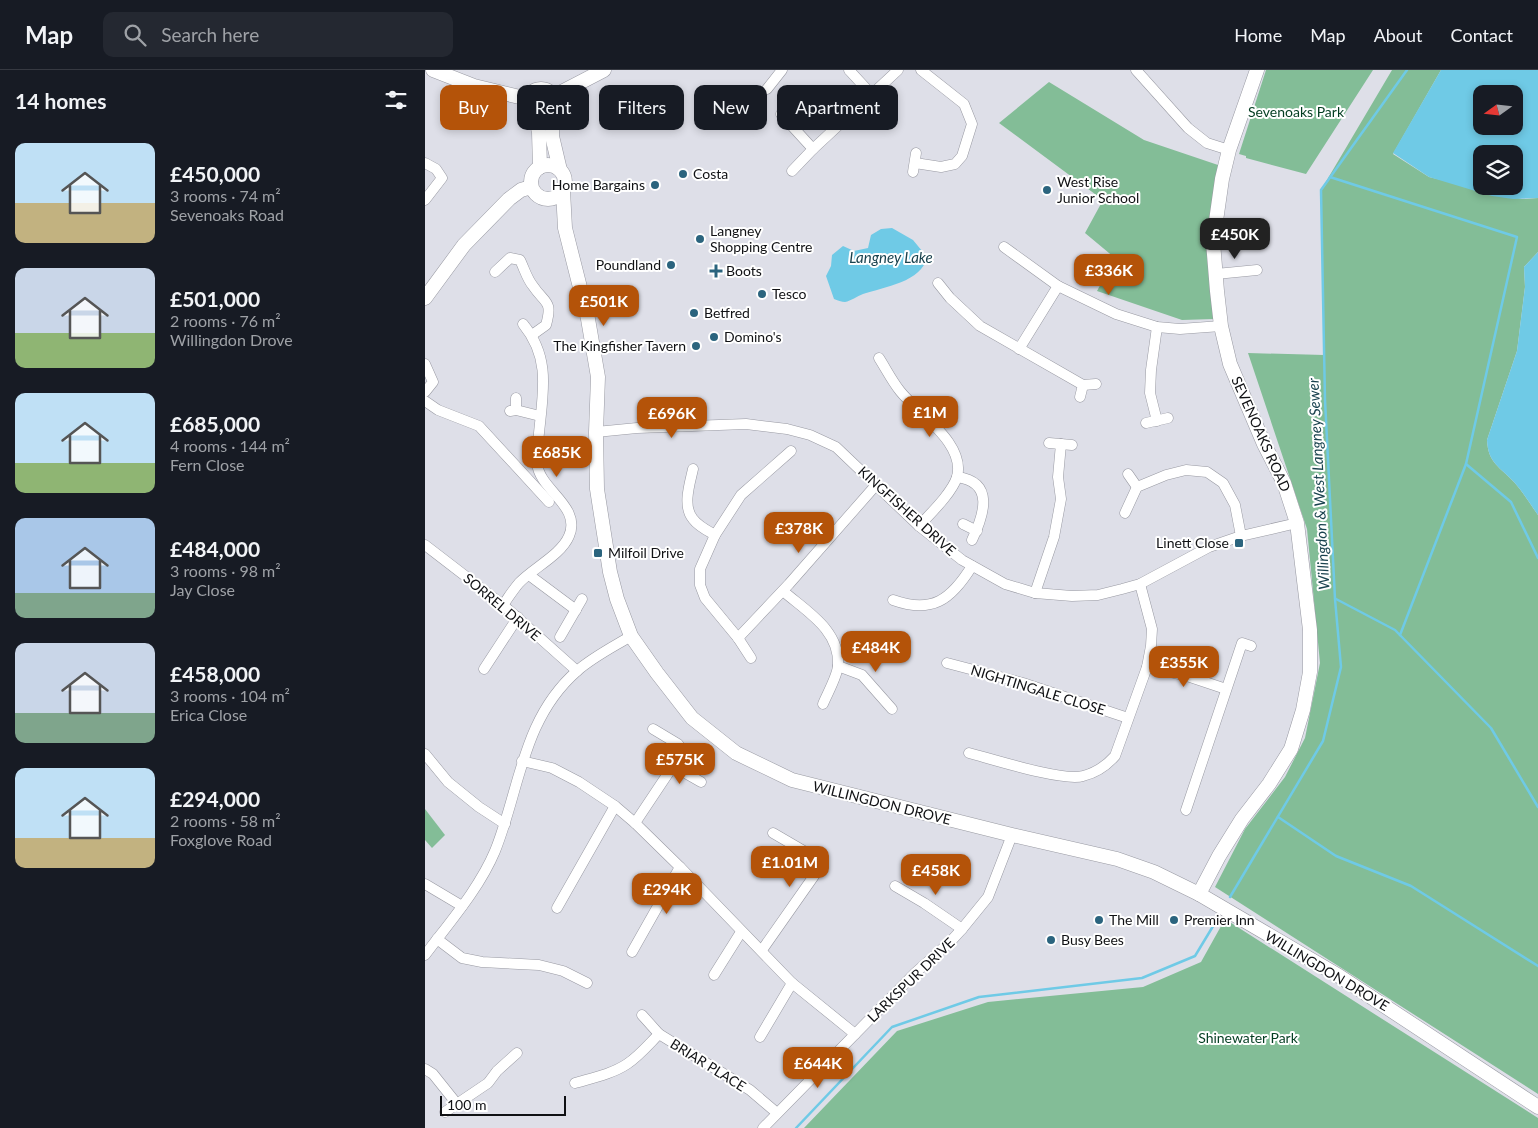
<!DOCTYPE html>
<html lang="en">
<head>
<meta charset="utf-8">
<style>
  :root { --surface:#171b24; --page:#242831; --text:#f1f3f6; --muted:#9ea1a6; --line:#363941; --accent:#b45309 }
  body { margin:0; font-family:Lato,sans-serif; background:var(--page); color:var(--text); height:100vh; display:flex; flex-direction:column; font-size:19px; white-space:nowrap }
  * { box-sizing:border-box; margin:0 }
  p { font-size:16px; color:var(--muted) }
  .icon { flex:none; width:28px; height:28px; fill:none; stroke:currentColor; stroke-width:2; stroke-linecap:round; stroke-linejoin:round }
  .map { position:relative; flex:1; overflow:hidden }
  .details { display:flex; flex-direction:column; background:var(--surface); width:425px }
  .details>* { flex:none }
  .top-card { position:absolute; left:15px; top:15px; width:475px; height:45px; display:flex; gap:10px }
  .needle { width:32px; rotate:255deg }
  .buttons { position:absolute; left:1048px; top:15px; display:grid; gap:10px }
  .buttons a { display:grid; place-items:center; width:50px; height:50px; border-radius:10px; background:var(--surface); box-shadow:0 2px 8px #0003; font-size:25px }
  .scale { position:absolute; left:15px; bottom:12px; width:126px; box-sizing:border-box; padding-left:5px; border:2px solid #101114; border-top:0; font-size:14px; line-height:18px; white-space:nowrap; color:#101114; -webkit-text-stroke:4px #fff; paint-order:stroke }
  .price { position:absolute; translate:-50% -42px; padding:0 11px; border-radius:10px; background:var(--accent); color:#fff; font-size:16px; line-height:32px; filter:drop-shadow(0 1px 2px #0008) }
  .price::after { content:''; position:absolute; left:50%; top:30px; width:15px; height:11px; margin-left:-8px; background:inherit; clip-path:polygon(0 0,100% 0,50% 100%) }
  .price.selected { background:#222; color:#fff }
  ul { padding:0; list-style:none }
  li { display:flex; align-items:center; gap:15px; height:125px; padding:0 15px }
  li span { display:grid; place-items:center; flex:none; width:140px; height:100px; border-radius:10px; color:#555 }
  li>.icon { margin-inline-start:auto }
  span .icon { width:60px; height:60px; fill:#fffc; stroke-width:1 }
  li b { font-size:21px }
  h2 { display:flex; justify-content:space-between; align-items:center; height:60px; padding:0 15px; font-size:21px }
  .tag { padding:0 18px; border-radius:10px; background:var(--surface); box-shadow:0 2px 8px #0003; font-size:18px; line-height:45px }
  .tag.selected { background:var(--accent); color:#fff }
  header { display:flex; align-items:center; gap:30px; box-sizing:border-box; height:70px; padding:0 25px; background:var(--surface); border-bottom:1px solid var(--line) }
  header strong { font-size:24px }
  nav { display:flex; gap:28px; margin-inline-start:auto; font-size:18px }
  .search { width:350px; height:45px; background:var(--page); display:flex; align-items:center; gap:12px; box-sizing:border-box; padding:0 18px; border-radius:10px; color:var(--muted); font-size:19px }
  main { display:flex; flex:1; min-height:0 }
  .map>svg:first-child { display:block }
</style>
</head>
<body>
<header>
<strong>Map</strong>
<div class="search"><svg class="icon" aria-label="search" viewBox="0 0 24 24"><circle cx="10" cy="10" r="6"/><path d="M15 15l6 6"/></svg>Search here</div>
<nav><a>Home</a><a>Map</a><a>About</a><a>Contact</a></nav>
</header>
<main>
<section class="details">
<h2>14 homes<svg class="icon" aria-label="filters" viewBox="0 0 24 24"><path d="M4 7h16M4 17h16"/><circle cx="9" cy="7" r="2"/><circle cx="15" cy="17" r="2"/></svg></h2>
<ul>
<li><span style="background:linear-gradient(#bfe0f5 60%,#c2b280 0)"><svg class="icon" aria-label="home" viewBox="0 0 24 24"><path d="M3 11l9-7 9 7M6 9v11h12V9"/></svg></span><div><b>£450,000</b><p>3 rooms · 74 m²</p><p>Sevenoaks Road</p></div></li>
<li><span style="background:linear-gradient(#c9d6e8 65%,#8fb573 0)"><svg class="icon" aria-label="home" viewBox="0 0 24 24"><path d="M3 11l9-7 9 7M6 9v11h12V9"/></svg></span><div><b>£501,000</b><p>2 rooms · 76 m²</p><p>Willingdon Drove</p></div></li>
<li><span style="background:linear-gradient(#bfe0f5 70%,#8fb573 0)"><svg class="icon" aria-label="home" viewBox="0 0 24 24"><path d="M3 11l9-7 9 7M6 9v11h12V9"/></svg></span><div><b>£685,000</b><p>4 rooms · 144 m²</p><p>Fern Close</p></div></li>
<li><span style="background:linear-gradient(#a9c7e8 75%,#7fa58c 0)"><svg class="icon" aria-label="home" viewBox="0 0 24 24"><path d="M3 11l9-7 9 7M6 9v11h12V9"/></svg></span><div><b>£484,000</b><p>3 rooms · 98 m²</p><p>Jay Close</p></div></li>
<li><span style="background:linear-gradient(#c9d6e8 70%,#7fa58c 0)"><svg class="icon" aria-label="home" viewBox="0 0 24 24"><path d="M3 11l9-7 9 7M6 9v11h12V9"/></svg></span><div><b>£458,000</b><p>3 rooms · 104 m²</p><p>Erica Close</p></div></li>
<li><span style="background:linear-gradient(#bfe0f5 70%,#c2b280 0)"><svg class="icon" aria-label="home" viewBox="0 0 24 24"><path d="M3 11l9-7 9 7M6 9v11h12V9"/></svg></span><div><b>£294,000</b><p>2 rooms · 58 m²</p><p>Foxglove Road</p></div></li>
</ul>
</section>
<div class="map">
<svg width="1113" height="1058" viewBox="0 0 1113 1058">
  <rect width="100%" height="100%" fill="#dedfe8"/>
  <g fill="#83bd97">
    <polygon points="841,0 948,0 881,104 821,88 821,86 814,84"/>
    <path d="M967,0h49l-48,84 36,23 93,22 16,-1v54l-14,15 1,20 -8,64 -30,89c1,23 13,27 27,42 9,10 16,22 24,33v579l-323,-207 30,-58 40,-52 20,-39 15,-75 -13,-134 -59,-176 76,2 -3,-165z"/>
    <polygon points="624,12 719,70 796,96 789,249 757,250 672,221 690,188 660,163 678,130 574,53"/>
    <polygon points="0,739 20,765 7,778 0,770"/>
    <polygon points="800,849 1113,1048 1113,1058 379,1058 472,961 563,932 718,917 776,892"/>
  </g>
  <g fill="#6fcae6" fill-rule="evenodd">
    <path d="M1016,0h97v128l-25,1 -21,-3 -63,-19 -36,-24zM1056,24h33v32h-33zM1056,84h33v32h-33z"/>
    <path d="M467,158l21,12 14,17c-5,25 -43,30 -64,37 -6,2 -12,7 -18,8 -3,0 -8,-2 -11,-3l-8,-23 5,-10 1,-11 11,-9 11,5 14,-3 3,-13 10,-6z"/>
    <path d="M1113,182v263c-8,-11 -15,-23 -24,-33 -14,-15 -26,-19 -27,-42l30,-89 8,-64 -1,-20z"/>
  </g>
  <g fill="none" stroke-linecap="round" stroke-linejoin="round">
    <g stroke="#6fcae6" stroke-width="2.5">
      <polyline points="905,107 1092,167 1041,394 975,565"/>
      <polyline points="1041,394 1086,432 1113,488"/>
      <polyline points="911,529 970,560 1066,658 1113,737"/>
      <polyline points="853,747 911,786 986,816 1113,896"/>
      <polyline points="805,827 898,671 916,597 910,529 900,330 896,120 982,0"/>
      <polyline points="371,1058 467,957 554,927 717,908 770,886 793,848"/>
    </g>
    <g stroke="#9899a2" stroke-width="11">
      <g id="street">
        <polyline points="424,0 447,25"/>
        <polyline points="711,0 763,58 782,73 804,80"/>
        <polyline points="342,19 357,0"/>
        <polyline points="356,44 388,79"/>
        <polyline points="0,93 11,99 17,108 0,130"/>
        <polyline points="490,93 516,97 530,94 537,86 547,54 539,34 496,0"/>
        <polyline points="367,101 388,79 473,0"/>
        <polyline points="488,102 491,83"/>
        <polyline points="579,177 633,216 691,244 732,257 755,259 796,256"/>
        <path d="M70,202l15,-14 10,2c4,8 7,19 13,26 12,18 20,14 13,39l-14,10"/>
        <polyline points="791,204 832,200"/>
        <polyline points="513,213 525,228 555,256 658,315 671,314"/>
        <polyline points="732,257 726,300 725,323 732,351"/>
        <polyline points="594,279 633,216"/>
        <path d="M454,288c7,11 13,23 21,33 18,23 66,52 57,86 -5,16 -27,37 -38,49"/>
        <polyline points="0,294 8,312 0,322"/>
        <polyline points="655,327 658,315"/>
        <polyline points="91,328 91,340"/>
        <polyline points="0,331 13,340 54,356 124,432"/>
        <polyline points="85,341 91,340 115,346"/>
        <polyline points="721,353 743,348"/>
        <polyline points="171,362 212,358 321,354 362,359 385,365 411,377 494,456 537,490 580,514 610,523 647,526 673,525 697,519 715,514 784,477 816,466 872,453"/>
        <polyline points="624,373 647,375"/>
        <path d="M268,399c-3,14 -11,37 0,50 5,7 15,12 22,16"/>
        <polyline points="703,404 712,417"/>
        <path d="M532,407c38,5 27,38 15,63"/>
        <polyline points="700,443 712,417 741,405 761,400 782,402 798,413 810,435 816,466"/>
        <polyline points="538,454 552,461"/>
        <polyline points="0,475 78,535 152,601"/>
        <polyline points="104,505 151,540"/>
        <path d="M358,521c23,20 57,39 55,74 0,10 -11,29 -15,39"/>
        <polyline points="610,523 629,467 636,429 633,407 636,374"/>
        <path d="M468,530c39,14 58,0 79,-34"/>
        <path d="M78,535c5,-7 10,-15 16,-22 14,-15 42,-28 50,-47 13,-30 -30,-46 -32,-73 -1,-10 1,-20 2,-30 4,-41 12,-75 -16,-109"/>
        <polyline points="135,567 157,529"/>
        <polyline points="313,568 364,514 451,415"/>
        <polyline points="326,588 313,568 280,528 275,515 275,499 290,465 316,425 366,381"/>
        <polyline points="522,593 598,613 703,648"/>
        <polyline points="413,596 437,605 467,639"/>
        <polyline points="722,597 759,605 801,619"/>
        <polyline points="59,599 93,547"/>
        <path d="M544,683c23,6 95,29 114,23 12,-3 24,-11 32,-20l32,-89 4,-21 1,-17 -12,-45"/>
        <polyline points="0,684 23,712 54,737 80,754"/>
        <polyline points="97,691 127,698 154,712 190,736 210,753 255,797 367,913 430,964"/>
        <polyline points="248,696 276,712"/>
        <polyline points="761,740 817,573 826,576"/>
        <polyline points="210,753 248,696 256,678 253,674 228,659"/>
        <polyline points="0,814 37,836"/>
        <polyline points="470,816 499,833 537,859"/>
        <polyline points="132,838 190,736"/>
        <polyline points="12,869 37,888 57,892 114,895 138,901 162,913"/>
        <polyline points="337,880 391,803 390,793 384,784 348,763"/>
        <polyline points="207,882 255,797"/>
        <path d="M0,885c24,-32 54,-66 70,-104 25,-62 27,-132 82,-180 16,-14 36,-24 54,-35"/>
        <polyline points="289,905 316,862"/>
        <polyline points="217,945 234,964 325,1020 352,1043"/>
        <polyline points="335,967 367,913"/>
        <polyline points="0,999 8,1004 32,1034"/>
        <path d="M150,1013c17,-5 37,-9 52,-19 12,-8 22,-20 32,-30"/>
        <polyline points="20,1042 63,1013 72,1001 92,983"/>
        <polyline points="338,1058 490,903 526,871 537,859 563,827 587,765"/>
      </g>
    </g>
    <g stroke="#9899a2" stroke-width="15">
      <g id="secondary">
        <polyline points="8,0 49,16 103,29"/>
        <circle cx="116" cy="33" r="14"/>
        <polyline points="129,26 179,0"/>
        <polyline points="128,41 127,66 135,100"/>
        <polyline points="110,46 114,62 115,97"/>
        <circle cx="123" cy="112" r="17"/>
        <polyline points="138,121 140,158 163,249 173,307 171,362 172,419 185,502 192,529 206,566 232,603 267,648 311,683 367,710 587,765 692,789 729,802 774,824 914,906 1113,1037"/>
        <polyline points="0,228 39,175 84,129 96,120 106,117"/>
        <polyline points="774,824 794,786 817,749 844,714 866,679 878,640 885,602 885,560 872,453 859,413 839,374 805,294 796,256 792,221 788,172 797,109 804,80 832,0"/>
      </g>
    </g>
    <use href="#street" stroke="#fff" stroke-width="10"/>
    <use href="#secondary" stroke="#fff" stroke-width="14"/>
  </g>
  <g fill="#2b647e" stroke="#fff" stroke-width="2">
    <circle cx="258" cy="104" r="5"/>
    <circle cx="230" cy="115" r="5"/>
    <circle cx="622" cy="120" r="5"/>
    <circle cx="275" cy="169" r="5"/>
    <circle cx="246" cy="195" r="5"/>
    <path d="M288.5 193.5h5v5h5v5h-5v5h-5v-5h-5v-5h5z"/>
    <circle cx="337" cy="224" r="5"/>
    <circle cx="269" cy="243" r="5"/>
    <circle cx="289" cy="267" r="5"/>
    <circle cx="271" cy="276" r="5"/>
    <rect x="809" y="468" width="10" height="10" rx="2.5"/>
    <rect x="168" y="478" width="10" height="10" rx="2.5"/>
    <circle cx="674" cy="850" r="5"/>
    <circle cx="749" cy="850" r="5"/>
    <circle cx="626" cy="870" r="5"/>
  </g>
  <g text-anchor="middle" stroke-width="4" stroke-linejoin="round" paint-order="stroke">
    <g font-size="14" fill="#033d21" stroke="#fff">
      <text x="871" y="47">Sevenoaks Park</text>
      <text x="823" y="973">Shinewater Park</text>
    </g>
    <g font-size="14" fill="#101114" stroke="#fff" text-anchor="start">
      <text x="268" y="109">Costa</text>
      <text x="632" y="117">West Rise<tspan x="632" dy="16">Junior School</tspan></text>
      <text x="220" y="120" text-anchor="end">Home Bargains</text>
      <text x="285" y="166">Langney<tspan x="285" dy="16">Shopping Centre</tspan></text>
      <text x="236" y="200" text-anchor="end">Poundland</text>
      <text x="301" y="206">Boots</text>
      <text x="347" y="229">Tesco</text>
      <text x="279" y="248">Betfred</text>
      <text x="299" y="272">Domino's</text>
      <text x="261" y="281" text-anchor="end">The Kingfisher Tavern</text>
      <text x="804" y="478" text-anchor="end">Linett Close</text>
      <text x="183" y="488">Milfoil Drive</text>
      <text x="684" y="855">The Mill</text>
      <text x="759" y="855">Premier Inn</text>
      <text x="636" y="875">Busy Bees</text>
    </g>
    <g font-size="14" fill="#101114" stroke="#fff">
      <text transform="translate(836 364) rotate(66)" y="5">SEVENOAKS ROAD</text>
      <text transform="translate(482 441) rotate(42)" y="5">KINGFISHER DRIVE</text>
      <text transform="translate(77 537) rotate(40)" y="5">SORREL DRIVE</text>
      <text transform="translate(613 620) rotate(17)" y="5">NIGHTINGALE CLOSE</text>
      <text transform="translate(457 733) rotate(14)" y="5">WILLINGDON DROVE</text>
      <text transform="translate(902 901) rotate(31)" y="5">WILLINGDON DROVE</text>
      <text transform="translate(486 910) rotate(-44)" y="5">LARKSPUR DRIVE</text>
      <text transform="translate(283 995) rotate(32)" y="5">BRIAR PLACE</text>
    </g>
    <g font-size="15" font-style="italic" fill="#19424e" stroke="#fff">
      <text x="466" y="193">Langney Lake</text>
      <text transform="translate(894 414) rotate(-93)" y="5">Willingdon &amp; West Langney Sewer</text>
    </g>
  </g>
</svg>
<div class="buttons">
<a><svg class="needle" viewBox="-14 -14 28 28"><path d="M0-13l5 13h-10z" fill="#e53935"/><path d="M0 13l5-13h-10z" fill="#9ea1a6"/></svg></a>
<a><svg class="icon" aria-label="layers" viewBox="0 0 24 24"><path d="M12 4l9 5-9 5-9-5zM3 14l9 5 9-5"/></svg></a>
</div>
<div class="scale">100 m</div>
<b class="price selected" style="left:810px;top:190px">£450K</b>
<b class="price" style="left:684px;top:226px">£336K</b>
<b class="price" style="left:179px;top:257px">£501K</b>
<b class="price" style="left:505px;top:368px">£1M</b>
<b class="price" style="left:247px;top:369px">£696K</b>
<b class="price" style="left:132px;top:408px">£685K</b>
<b class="price" style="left:374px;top:484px">£378K</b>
<b class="price" style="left:451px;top:603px">£484K</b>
<b class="price" style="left:759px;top:618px">£355K</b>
<b class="price" style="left:255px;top:715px">£575K</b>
<b class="price" style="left:365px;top:818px">£1.01M</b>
<b class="price" style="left:511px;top:826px">£458K</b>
<b class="price" style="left:242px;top:845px">£294K</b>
<b class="price" style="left:393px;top:1019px">£644K</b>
<div class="top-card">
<a class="tag selected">Buy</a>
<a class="tag">Rent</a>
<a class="tag">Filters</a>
<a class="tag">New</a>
<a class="tag">Apartment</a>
</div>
</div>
</main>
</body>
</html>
